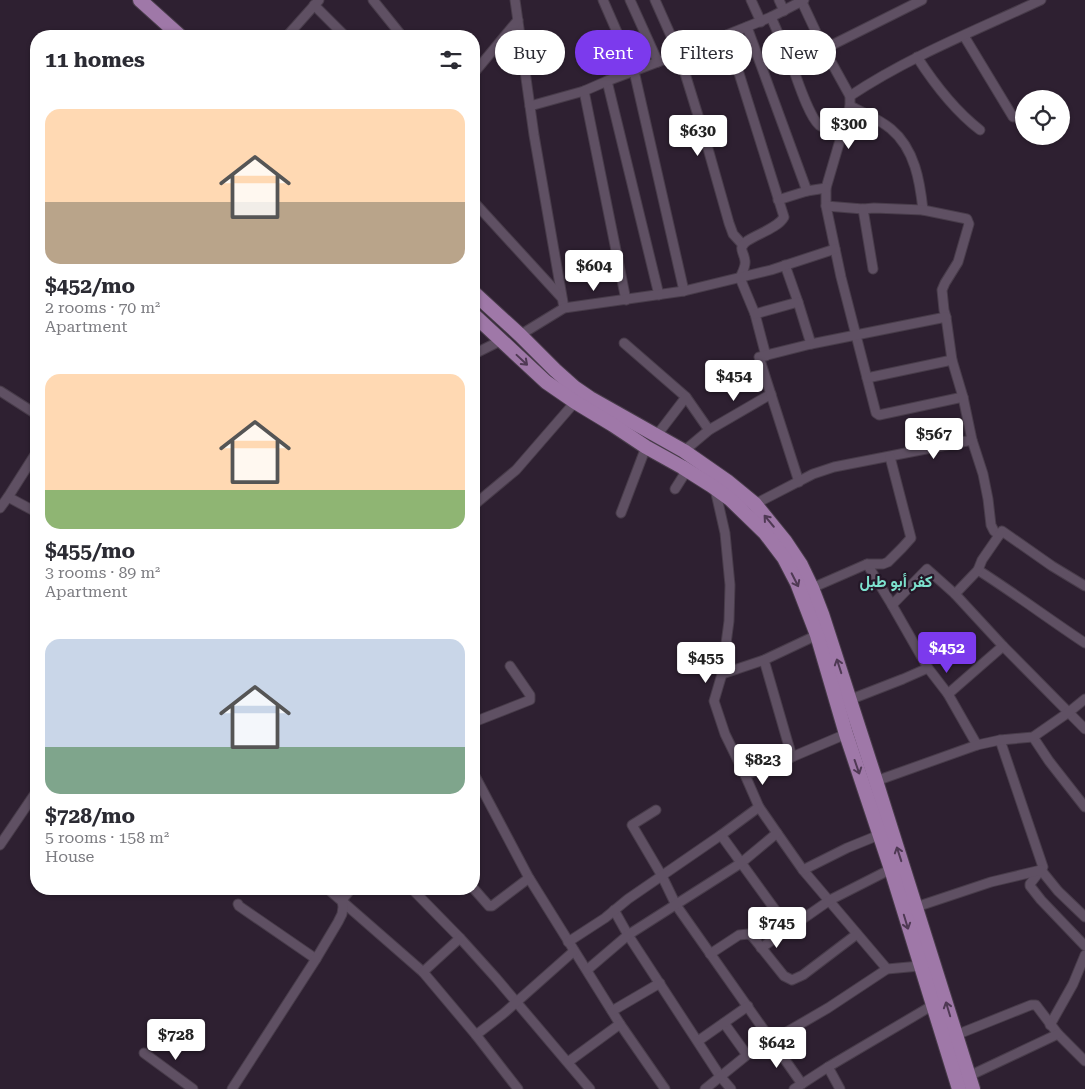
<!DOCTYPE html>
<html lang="en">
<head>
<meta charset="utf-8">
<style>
  :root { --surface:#fff; --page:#f2f2f3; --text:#2b2b33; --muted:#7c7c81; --accent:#7c3aed }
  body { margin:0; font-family:"Roboto Serif",Vazirmatn,serif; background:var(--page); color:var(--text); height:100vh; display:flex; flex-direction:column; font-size:19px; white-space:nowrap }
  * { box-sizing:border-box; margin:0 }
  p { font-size:16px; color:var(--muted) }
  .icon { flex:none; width:28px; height:28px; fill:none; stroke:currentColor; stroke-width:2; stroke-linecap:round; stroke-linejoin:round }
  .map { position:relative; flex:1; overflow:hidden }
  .sheet { position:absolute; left:30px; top:30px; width:450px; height:865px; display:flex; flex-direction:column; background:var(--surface); border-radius:20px; box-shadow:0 1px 4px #0004 }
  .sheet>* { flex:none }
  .hud { position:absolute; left:495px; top:30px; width:475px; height:45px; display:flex; gap:10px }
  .buttons { position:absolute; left:1015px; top:90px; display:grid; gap:10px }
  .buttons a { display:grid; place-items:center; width:55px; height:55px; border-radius:50%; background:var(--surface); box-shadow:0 1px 4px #0004; font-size:25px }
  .price { position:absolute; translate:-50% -42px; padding:0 11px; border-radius:5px; background:#fff; color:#222; font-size:16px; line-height:32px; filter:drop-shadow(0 1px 2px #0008) }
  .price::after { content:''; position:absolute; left:50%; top:30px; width:15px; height:11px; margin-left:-8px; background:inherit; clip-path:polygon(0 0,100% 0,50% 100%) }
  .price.active { background:var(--accent); color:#fff }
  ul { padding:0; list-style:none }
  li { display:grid; align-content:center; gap:10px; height:265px; padding:0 15px }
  li span { display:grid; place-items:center; height:155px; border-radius:15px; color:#555 }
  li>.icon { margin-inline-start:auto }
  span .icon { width:90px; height:90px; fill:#fffc; stroke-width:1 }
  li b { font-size:21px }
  h2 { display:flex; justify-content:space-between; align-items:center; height:60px; padding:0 15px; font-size:21px }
  .pill { padding:0 18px; border-radius:22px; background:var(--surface); box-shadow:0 1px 4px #0004; font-size:18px; line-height:45px }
  .pill.active { background:var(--accent); color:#fff }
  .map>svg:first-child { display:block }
</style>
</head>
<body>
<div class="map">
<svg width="1085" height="1089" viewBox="0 0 1085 1089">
  <rect width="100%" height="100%" fill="#2e2031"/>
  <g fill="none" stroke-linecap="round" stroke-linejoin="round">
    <g stroke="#483c4a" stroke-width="11">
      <g id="street">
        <polyline points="373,0 402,36"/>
        <polyline points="515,0 534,135 564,308"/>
        <polyline points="603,0 634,71 684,291"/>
        <polyline points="630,0 658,62"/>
        <polyline points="655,0 679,54 705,138 729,223 733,234 743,245"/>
        <polyline points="751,0 761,22"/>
        <polyline points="779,0 784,11"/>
        <polyline points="801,0 824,49 850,96 850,106 826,188 826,206 841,277 876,413 879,415 963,397"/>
        <polyline points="314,5 345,36"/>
        <polyline points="771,17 791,63 824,49 922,0"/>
        <polyline points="747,27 807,191 826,188"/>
        <path d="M727,35l57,182c-6,11 -27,17 -37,24 -10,8 -3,10 -2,20 1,5 -3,12 -5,17l15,36 11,42"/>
        <polyline points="287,36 319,0"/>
        <polyline points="964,36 1013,117"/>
        <path d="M917,57c18,28 37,53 63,73"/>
        <path d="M791,63c6,15 17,52 28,62 7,5 15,6 22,9"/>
        <polyline points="474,73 518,20"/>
        <polyline points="607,81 659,295"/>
        <polyline points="584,91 626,300"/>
        <path d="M850,96c60,-40 127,-66 191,-96"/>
        <polyline points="530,106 584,91 607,81 679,54 771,17 804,0"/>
        <path d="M850,106c14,7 29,13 41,23 24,20 29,53 32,81"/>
        <polyline points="778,200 807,191"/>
        <polyline points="474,202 561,297"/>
        <polyline points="826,206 863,209 874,208 923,210 967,219 969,224 958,262 945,283 942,290 944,310 946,317"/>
        <polyline points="863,209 873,269"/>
        <polyline points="785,265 798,302"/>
        <polyline points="755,314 798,302 811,344"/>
        <polyline points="520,335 564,308 684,291 771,270 835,249"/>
        <polyline points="624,343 686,397 709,430"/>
        <polyline points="474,354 500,341"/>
        <polyline points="867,378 952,360"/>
        <polyline points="0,391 36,414"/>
        <polyline points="657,435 686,397"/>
        <polyline points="684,451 709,430 771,394"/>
        <polyline points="36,453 8,497 36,512"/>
        <polyline points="799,482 759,357 811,344 946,317 952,360 963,397 972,440 983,474 988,499 991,525 994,531 999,535"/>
        <polyline points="675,489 687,470"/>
        <polyline points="715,489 725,533 730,585 729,621 722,674 714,701 725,734 745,775 759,807 777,833 803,870 887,969"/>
        <polyline points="755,504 813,474 834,467 972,440"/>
        <polyline points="474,505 516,470 575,402"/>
        <polyline points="0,508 8,497"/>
        <polyline points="621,513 646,447"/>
        <polyline points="867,564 892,605 928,668 948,694 977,745"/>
        <path d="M978,570c36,23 71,49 107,73"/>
        <polyline points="812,588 867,564 883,564 888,562 902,548 911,538 890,457"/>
        <polyline points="955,594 978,570 982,560 1002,531 1052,566 1085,586"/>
        <polyline points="892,605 927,569 955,594 1003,646 1085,729"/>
        <polyline points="764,660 792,757"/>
        <polyline points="722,674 764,660 817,635"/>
        <polyline points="948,694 1003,646"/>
        <polyline points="849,700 903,679 928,668"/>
        <polyline points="474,722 530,700 530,695 510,666"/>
        <polyline points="1033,737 1049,761 1085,807"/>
        <polyline points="1000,740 1043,867 1030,884 1030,886 1041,900 1085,946"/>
        <polyline points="474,774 529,878 620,1024 665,1089"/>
        <polyline points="745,775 792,757 846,734"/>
        <polyline points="876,781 977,745 1000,740 1033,737 1069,712 1085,699"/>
        <polyline points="656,810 632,825 662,876 676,905 802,1084"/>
        <polyline points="721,835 789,929"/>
        <polyline points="0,845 36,792"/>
        <polyline points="803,870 847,848 879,835"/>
        <polyline points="328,889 423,972"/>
        <polyline points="412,889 460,938 496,978 590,1089"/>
        <polyline points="474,889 489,906 492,906 529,878"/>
        <polyline points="238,904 239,906 316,959"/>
        <polyline points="916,907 991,882 1041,870 1058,891 1085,917"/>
        <polyline points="614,910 628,935 720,1076 731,1089"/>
        <polyline points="460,938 423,972 476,1035 503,1014 574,951"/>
        <polyline points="568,942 605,918 628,899 721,835 759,807"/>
        <polyline points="761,948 830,900 891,869"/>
        <polyline points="710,954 739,935 748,934 752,936 784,976 792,980 803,975 857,934"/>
        <polyline points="587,970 628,935 741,863 777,833"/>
        <polyline points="612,1011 660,983"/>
        <polyline points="724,1023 747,1055"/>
        <polyline points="1050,1025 1073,984 1085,955"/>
        <polyline points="476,1035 518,1089"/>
        <polyline points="956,1035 1031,1005 1036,1005 1058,1034 1085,1061"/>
        <polyline points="698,1041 748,1006"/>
        <polyline points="144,1053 193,1089"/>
        <polyline points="568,1062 620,1024"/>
        <polyline points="828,1067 840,1089"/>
        <polyline points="969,1076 1058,1034"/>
        <polyline points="232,1089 316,959 338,922 342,914 343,907 342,900 351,889"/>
        <polyline points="705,1089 747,1055 828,1008 887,969 920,966"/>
        <polyline points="794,1089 828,1067 933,1005"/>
      </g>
    </g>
    <g stroke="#483c4a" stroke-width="16">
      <g id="primary">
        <polyline points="140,0 180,36"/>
        <polyline points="474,293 520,335 555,370 574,387 590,398 684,451 727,481 755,504 785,541 801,565 812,588 822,614 876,781 973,1089"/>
        <polyline points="474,315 546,382 575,402 613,425 646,447 682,467 712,486 730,499 765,533 784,558 797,583 817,635 846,734 891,869 959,1089"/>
      </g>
    </g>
    <use href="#street" stroke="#5f5063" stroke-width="9"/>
    <use href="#primary" stroke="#9f78a8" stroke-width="14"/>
  </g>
  <defs><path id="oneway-shaft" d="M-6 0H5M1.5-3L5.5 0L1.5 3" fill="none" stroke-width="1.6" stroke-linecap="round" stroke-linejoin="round" transform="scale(1.25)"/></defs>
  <g stroke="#4f3954">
    <use href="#oneway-shaft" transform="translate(522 360) rotate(43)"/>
    <use href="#oneway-shaft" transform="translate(769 521) rotate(-130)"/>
    <use href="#oneway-shaft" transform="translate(795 580) rotate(63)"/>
    <use href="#oneway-shaft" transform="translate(839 666) rotate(-108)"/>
    <use href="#oneway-shaft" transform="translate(857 767) rotate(71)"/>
    <use href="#oneway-shaft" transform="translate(899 854) rotate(-108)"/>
    <use href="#oneway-shaft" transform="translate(906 922) rotate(73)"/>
    <use href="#oneway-shaft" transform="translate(948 1009) rotate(-107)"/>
  </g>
  <g text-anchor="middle" stroke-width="4.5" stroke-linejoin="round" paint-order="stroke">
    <g font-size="16" font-weight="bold" fill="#7de2ce" stroke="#241727">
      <text x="896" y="587">كفر أبو طبل</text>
    </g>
  </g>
</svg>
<div class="buttons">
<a><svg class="icon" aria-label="locate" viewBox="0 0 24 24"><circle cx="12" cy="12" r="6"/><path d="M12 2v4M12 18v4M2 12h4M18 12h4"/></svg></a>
</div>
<b class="price" style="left:849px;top:150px">$300</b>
<b class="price" style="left:698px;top:157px">$630</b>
<b class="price" style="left:594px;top:292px">$604</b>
<b class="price" style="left:734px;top:402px">$454</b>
<b class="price" style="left:934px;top:460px">$567</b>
<b class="price active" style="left:947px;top:674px">$452</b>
<b class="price" style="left:706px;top:684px">$455</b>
<b class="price" style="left:763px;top:786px">$823</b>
<b class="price" style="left:777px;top:949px">$745</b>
<b class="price" style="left:176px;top:1061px">$728</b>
<b class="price" style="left:777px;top:1069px">$642</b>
<div class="hud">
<a class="pill">Buy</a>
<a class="pill active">Rent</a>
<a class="pill">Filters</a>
<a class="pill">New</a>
</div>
<section class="sheet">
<h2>11 homes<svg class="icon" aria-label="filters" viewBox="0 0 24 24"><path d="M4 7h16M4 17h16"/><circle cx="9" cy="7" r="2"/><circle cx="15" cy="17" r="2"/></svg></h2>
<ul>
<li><span style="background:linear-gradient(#ffd9b3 60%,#b9a48a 0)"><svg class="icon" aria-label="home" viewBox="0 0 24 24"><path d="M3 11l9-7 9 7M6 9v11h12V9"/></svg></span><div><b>$452/mo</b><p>2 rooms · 70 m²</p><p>Apartment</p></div></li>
<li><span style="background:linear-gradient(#ffd9b3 75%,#8fb573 0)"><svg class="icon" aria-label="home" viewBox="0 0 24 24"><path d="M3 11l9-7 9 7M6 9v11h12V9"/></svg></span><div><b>$455/mo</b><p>3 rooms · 89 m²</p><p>Apartment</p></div></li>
<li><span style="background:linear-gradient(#c9d6e8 70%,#7fa58c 0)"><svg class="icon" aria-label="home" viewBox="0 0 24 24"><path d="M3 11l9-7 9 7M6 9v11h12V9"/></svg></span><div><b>$728/mo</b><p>5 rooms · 158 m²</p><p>House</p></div></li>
</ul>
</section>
</div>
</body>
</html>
